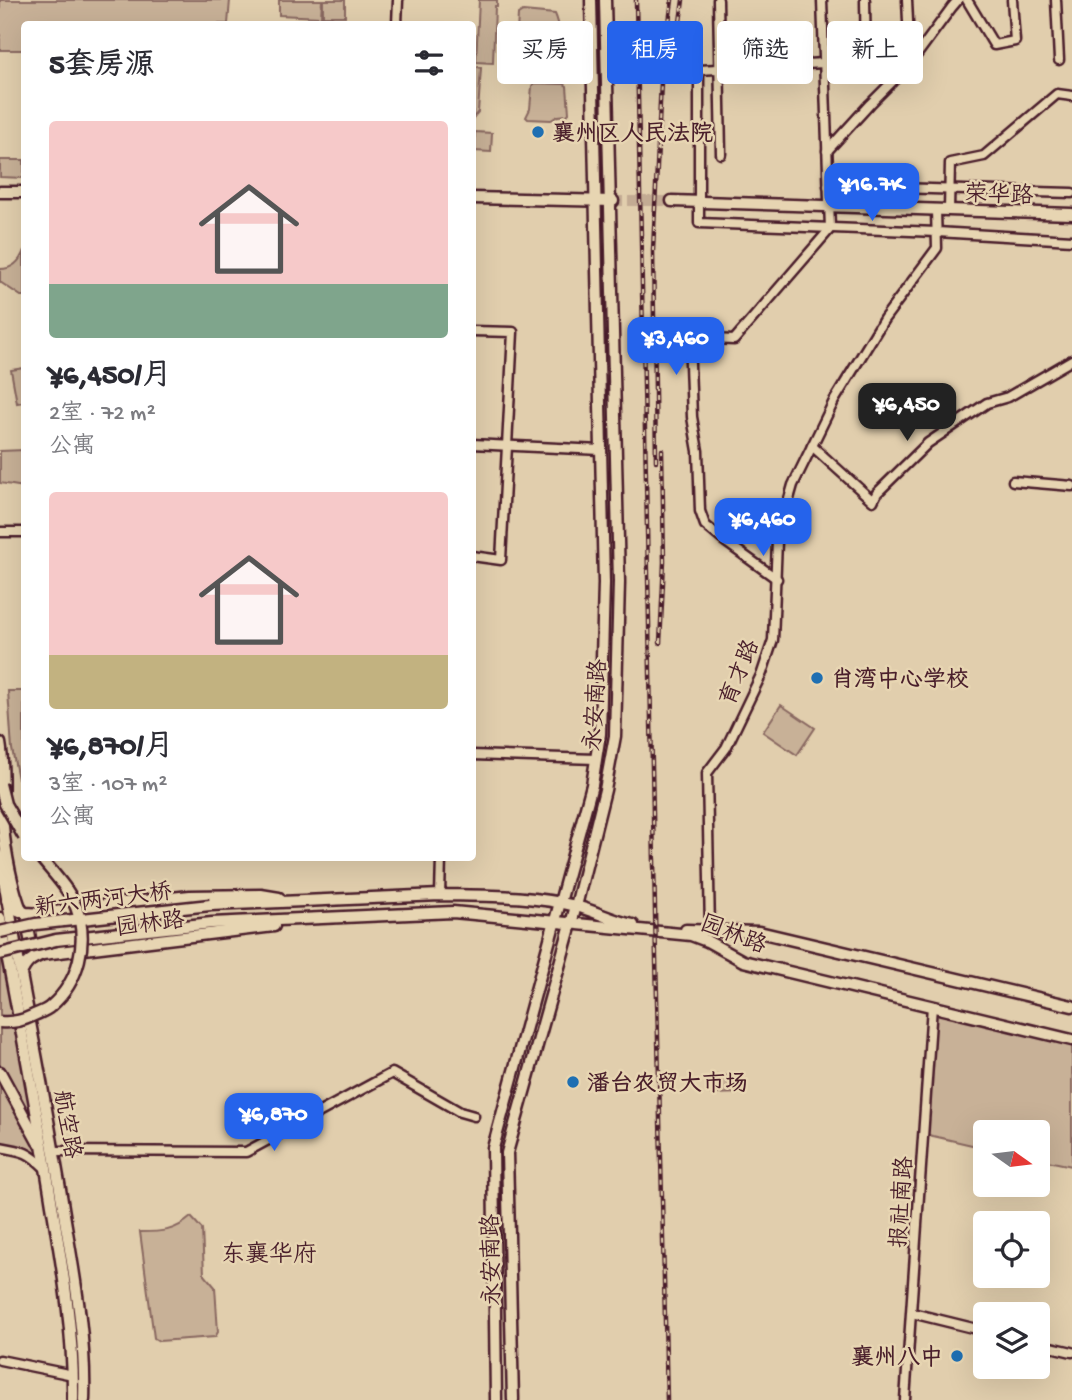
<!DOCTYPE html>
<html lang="zh">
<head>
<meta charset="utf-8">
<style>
  :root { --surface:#fff; --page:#f2f2f3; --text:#2b2b33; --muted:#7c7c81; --accent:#2563eb }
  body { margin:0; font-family:"Gochi Hand","LXGW WenKai TC",sans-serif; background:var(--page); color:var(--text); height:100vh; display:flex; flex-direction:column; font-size:26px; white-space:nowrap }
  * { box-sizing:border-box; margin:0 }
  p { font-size:23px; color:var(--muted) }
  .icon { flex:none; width:38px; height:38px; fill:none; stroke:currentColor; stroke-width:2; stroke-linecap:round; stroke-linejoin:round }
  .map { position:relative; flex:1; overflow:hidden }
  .side { position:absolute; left:21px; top:21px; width:455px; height:840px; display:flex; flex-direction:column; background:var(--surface); border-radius:7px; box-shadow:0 7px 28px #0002 }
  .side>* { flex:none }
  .top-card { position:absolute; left:497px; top:21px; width:469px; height:63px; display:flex; gap:14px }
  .needle { width:46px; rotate:104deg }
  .fabs { position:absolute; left:973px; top:1120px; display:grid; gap:14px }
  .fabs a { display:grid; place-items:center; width:77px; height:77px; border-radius:7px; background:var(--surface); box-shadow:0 7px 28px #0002; font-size:35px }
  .price { position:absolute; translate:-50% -60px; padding:0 16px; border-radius:14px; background:var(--accent); color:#fff; font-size:23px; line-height:46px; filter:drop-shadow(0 2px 4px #0008) }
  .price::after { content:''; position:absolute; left:50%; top:42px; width:21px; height:16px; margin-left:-10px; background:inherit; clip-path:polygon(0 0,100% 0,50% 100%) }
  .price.current { background:#222; color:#fff }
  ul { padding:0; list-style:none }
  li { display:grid; align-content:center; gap:14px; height:371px; padding:0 28px }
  li span { display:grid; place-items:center; height:217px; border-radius:7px; color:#555 }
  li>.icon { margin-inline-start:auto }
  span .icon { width:126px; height:126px; fill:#fffc; stroke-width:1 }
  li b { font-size:30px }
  h2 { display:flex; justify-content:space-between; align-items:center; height:84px; padding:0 28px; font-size:30px }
  .tag { padding:0 24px; border-radius:7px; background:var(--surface); box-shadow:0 7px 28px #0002; font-size:24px; line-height:63px }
  .tag.current { background:var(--accent); color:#fff }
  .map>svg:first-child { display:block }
</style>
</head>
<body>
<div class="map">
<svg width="1072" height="1400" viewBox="0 0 1072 1400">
  <rect width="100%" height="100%" fill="#e1cead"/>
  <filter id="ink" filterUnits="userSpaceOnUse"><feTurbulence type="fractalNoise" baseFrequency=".0143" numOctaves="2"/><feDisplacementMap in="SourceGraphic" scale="14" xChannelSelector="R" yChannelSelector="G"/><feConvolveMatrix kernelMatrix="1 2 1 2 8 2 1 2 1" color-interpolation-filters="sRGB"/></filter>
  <g filter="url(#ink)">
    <g fill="#c8b197" stroke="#896861" stroke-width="2">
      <polygon points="0,0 230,0 228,24 24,24 24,50 0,50"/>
      <polygon points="279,0 322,0 321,17 279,15"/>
      <rect x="323" y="0" width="22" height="16"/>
      <polygon points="479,0 497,0 497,6 495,6 493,63 476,62"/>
      <path d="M523,11l32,3c2,4 5,17 6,22l-3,3c-18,-10 -22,7 -35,16l-7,-3 2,-38z"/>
      <polygon points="473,65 481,68 478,112 473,118"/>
      <polygon points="534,83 564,84 567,86 569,113 567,115 558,116 551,120 528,119 526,117 530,109 532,86"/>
      <polygon points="475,132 492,133 491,152 474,151"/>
      <polygon points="0,160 24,160 24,178 0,177"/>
      <path d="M24,250v46h-3l-21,-14v-13c13,0 20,-7 24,-19z"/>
      <polygon points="24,368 24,402 17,403 11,370"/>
      <polygon points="24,450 24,487 0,483 0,451"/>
      <polygon points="8,691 24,691 24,779 18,779 12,749"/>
      <polygon points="781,705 815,728 797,755 763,732"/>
      <polygon points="0,917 47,1170 33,1156 0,1147"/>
      <polygon points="932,1006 1072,1040 1072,1166 1038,1159 1038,1132 985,1132 985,1148 924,1134"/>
      <polygon points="742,1075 743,1093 711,1094 710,1076"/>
      <path d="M191,1217l11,12 2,45 11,13 3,45 -3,5 -56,4 -5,-3 -14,-106c21,0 34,0 51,-15z"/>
    </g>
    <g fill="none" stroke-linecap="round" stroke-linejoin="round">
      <polyline stroke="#c3ab93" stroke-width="10" stroke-dasharray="10 5" stroke-linecap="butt" points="613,201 672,201"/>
      <g stroke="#4a1f2b" stroke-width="13">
        <g id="minor">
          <polyline points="718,0 721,154"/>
          <polyline points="865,0 866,63"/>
          <polyline points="907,0 910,64"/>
          <polyline points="967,0 994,45 1015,41 1012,0"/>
          <polyline points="1056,0 1059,60"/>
          <polyline points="397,24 398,0"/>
          <polyline points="824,63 699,70 699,223 937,232 1072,240"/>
          <polyline points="827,151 870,104 910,64 952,7 958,0"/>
          <polyline points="828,186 1072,193"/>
          <polyline points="949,210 950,163 984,156 1057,94 1072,96"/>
          <polyline points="472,331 513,332 501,560 472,556"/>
          <polyline points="472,444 601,450"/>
          <polyline points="812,446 873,501 877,493 928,443 987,403 1008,397 1072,360"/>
          <polyline points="1013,481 1072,486"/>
          <polyline points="0,532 24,532"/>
          <polyline points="777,579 723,540 705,525 700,511 698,451 692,417 689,338 734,340 830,229 822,0"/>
          <polyline points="472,755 596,759"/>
          <polyline points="440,895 441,858"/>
          <polyline points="710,932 707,773 726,748 762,673 773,640 777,541 793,485 834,401 884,319 937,248 936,210"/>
          <path d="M0,1147c24,4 29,5 46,22"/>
          <polyline points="55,1151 246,1152 392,1073 460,1112 474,1116"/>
          <polyline points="912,1313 985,1331"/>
          <polyline points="1038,1344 1072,1352"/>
          <polyline points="0,1360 73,1375"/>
          <polyline points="905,1400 932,1006"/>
        </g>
      </g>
      <g stroke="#4a1f2b" stroke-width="15">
        <g id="major">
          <polyline points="0,192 24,192"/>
          <polyline points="472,198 613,201"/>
          <polyline points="672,201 1072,214"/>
          <path d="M0,743c5,28 1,56 3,83 2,25 9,63 19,86"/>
          <path d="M0,857c20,121 46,241 65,363 10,59 21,120 19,180"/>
          <polyline points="7,900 12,908 26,913 42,914 96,906 190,896 261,895 279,898"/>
          <path d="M210,905l230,-10c45,1 92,0 136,11 19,5 37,15 57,19"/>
          <path d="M0,918c18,95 37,191 52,287 11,65 22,129 21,195"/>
          <polyline points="28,919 27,922 32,949 34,951"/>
          <polyline points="686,930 759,932 1072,1006"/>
          <polyline points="56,940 212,923 453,912 691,935 707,941 743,961 1072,1040"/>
          <path d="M21,974c5,-12 10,-15 22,-20l231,-28"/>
          <polyline points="0,1072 38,1142"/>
          <polyline points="496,1400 493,1148 592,785 600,734 604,583 591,0"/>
          <polyline points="513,1400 507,1153 576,906 605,790 615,736 619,582 605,0"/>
        </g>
      </g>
      <use href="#minor" stroke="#e7d5b2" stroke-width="8"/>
      <use href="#major" stroke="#e7d5b2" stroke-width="10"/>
      <g stroke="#4a1f2b" stroke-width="4.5">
        <g id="rail">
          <polyline points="636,0 656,958 667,1400"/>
          <polyline points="672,80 683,0"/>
          <polyline points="656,461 653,250 661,82 672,0"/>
          <polyline points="660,643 664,562 662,450"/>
        </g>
      </g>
      <use href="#rail" stroke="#e7d5b2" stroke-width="2" stroke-dasharray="5" stroke-linecap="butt"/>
      <g stroke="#4a1f2b" stroke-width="15" stroke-linecap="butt">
        <g id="major-bridge">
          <polyline points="0,784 5,804 24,837"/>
          <polyline points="0,932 36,924 210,905"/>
          <polyline points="0,954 56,940"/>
          <path d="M0,1022c11,1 22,-1 32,-6 6,-3 14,-5 19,-10 28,-24 38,-65 25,-99 -8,-19 -23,-34 -35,-49"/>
        </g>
      </g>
      <use href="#major-bridge" stroke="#e7d5b2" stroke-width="10"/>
    </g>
  </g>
  <g fill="#1f6fb2" stroke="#e7d5b2" stroke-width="2.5">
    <circle cx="538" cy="132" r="7"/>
    <circle cx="817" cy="678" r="7"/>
    <circle cx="573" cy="1082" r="7"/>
    <circle cx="957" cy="1356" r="7"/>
  </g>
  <g text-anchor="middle" stroke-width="5" stroke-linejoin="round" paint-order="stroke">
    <g font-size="23" font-weight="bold" fill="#4a1f2b" stroke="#e7d5b2" text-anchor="start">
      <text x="552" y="140">襄州区人民法院</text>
      <text x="831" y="686">肖湾中心学校</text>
      <text x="587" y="1090">潘台农贸大市场</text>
      <text x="943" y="1364" text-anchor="end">襄州八中</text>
    </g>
    <g font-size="23" fill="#4a1f2b" stroke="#e7d5b2">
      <text transform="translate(999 193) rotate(2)" y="8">荣华路</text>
      <text transform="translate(738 672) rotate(-68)" y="8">育才路</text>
      <text transform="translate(594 705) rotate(-86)" y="8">永安南路</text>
      <text transform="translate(103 898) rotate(-7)" y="8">新六两河大桥</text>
      <text transform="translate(150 922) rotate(-7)" y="8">园林路</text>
      <text transform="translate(734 933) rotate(21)" y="8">园林路</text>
      <text transform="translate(69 1124) rotate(80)" y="8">航空路</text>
      <text transform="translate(900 1202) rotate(-86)" y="8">报社南路</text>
      <text transform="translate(490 1260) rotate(-91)" y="8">永安南路</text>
    </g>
    <g font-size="24" fill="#4a1f2b" stroke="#e7d5b2">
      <text x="269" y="1261">东襄华府</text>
    </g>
  </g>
</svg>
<div class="fabs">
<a><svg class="needle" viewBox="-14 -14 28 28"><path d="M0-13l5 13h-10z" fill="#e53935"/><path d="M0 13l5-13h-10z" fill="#7c7c81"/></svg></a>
<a><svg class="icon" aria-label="locate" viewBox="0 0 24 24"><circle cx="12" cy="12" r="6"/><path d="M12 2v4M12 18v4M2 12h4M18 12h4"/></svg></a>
<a><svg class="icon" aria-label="layers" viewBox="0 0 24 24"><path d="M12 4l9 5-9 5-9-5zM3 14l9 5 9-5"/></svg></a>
</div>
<b class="price" style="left:872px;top:223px">¥16.7K</b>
<b class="price" style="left:676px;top:377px">¥3,460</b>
<b class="price current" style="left:907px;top:443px">¥6,450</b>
<b class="price" style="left:763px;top:558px">¥6,460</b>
<b class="price" style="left:274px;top:1153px">¥6,870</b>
<div class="top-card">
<a class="tag">买房</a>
<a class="tag current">租房</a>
<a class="tag">筛选</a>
<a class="tag">新上</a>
</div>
<section class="side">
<h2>5套房源<svg class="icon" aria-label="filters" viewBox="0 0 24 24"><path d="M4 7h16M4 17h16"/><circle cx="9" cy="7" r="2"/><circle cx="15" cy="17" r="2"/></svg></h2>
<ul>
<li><span style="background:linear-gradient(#f6c9c9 75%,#7fa58c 0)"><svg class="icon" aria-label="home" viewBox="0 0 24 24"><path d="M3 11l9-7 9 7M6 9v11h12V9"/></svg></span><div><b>¥6,450/月</b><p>2室 · 72 m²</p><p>公寓</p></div></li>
<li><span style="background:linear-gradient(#f6c9c9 75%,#c2b280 0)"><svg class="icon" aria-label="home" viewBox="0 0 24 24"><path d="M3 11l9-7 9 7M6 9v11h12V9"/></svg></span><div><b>¥6,870/月</b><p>3室 · 107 m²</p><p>公寓</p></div></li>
</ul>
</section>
</div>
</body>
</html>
